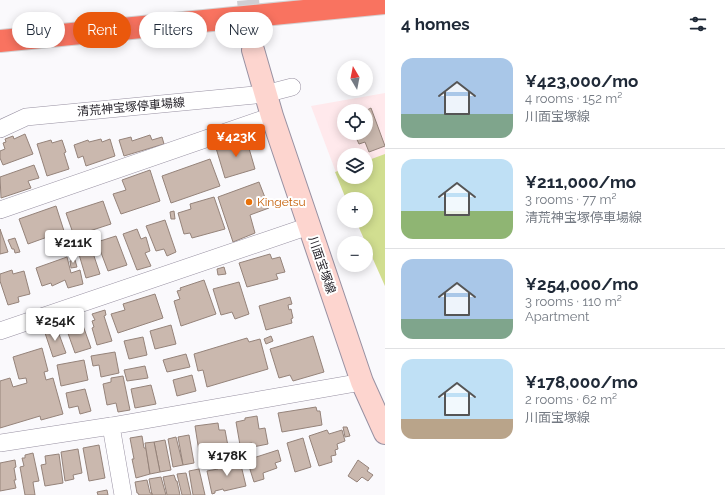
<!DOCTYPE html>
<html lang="en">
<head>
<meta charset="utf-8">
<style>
  :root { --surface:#fff; --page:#f6f6f7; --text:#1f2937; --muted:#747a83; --line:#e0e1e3; --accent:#ea580c }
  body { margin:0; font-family:Raleway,"Noto Sans JP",sans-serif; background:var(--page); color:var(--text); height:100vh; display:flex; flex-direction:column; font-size:15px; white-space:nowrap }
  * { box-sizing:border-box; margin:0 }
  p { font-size:13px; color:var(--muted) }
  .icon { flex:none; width:22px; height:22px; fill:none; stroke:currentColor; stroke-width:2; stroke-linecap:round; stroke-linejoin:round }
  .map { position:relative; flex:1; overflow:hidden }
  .sheet { display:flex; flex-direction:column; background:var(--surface); width:340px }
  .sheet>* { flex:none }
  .banner { position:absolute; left:12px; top:12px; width:313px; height:36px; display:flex; gap:8px }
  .needle { width:26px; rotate:350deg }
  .fabs { position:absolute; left:337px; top:60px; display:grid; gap:8px }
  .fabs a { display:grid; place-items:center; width:36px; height:36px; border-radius:50%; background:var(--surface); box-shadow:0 2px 10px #0003; font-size:20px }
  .price { position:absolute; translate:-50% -34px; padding:0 9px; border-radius:4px; background:#fff; color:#222; font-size:13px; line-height:26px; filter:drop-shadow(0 1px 2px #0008) }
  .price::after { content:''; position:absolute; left:50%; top:24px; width:12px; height:9px; margin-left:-6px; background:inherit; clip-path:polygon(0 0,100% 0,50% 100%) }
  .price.current { background:var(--accent); color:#fff }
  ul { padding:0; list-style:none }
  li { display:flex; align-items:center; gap:12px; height:100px; padding:0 16px }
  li+li { border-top:1px solid var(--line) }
  li span { display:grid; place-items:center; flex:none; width:112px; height:80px; border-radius:12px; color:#555 }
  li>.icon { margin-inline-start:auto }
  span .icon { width:48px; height:48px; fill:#fffc; stroke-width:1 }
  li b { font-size:17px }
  h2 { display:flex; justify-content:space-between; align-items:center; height:48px; padding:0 16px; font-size:17px }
  .chip { padding:0 14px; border-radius:18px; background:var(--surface); box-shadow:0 2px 10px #0003; font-size:14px; line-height:36px }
  .chip.current { background:var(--accent); color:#fff }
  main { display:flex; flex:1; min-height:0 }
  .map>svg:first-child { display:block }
</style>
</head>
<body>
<main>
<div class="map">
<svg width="385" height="495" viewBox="0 0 385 495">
  <rect width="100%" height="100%" fill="#faf9fc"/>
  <path fill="#ffe9ec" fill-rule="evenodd" d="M385,93v193l-29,-65h10v-22h-20l-35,-93zM344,111h22v22h-22zM344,155h22v22h-22z"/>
  <polygon fill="#d1de90" points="385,154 385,286 356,221 366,221 366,199 346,199 335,172 344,169 344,177 366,177 366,161"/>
  <g fill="#cab8ae" stroke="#95837a">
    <polygon points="371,108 385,146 369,152 365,142 359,144 354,133 366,133 366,111 365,111"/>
    <polygon points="25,134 33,154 3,165 0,158 0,151 5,149 3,143 6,142 5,139 13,136 14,139"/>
    <polygon points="150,135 152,140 162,137 164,144 124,156 119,140 131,137 132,141"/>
    <polygon points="246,138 255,169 225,178 216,148"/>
    <polygon points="101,139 102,142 110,139 115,156 86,166 83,156 78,158 74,145 88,140 89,142"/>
    <polygon points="51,140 52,143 62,140 66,152 64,153 69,169 47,176 37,144"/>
    <polygon points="210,159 220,186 171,203 162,176"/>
    <polygon points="34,165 39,178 28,181 31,188 1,198 0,177"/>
    <polygon points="150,170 160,201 121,214 113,194 126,190 122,180"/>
    <polygon points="259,182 269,208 250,215 255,233 233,242 218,197"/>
    <polygon points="214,197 225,229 192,238 190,233 184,234 178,213 191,209 190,204"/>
    <polygon points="103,201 111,224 74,236 66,213"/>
    <polygon points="56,206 64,231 28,244 19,219"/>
    <polygon points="174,211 175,219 171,219 170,212"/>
    <polygon points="165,220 176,252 167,256 164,249 156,251 146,226"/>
    <polygon points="0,229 8,252 0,254"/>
    <polygon points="137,229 141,239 146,237 150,251 145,253 151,266 137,270 123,234"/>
    <polygon points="116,236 127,265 108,271 97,242"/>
    <polygon points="15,238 20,252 15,253 14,249 12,249 8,240"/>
    <polygon points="91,247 100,274 86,278 78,251"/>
    <polygon points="270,254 272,259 280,257 285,272 276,274 278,279 247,287 239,263"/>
    <polygon points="67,257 71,273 80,270 83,284 68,288 65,280 52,286 51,283 42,286 36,268"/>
    <polygon points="75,260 77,267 71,268 70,261"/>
    <polygon points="224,267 226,274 218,275 217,269"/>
    <polygon points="12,270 13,274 24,271 30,294 18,297 19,302 8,305 0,281 0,274"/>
    <polygon points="204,280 216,314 181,326 174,301 180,299 177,291 181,290 180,288"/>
    <polygon points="239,282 249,314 235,319 232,312 221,315 213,289"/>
    <polygon points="155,294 163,318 118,333 111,314 125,310 123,304"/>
    <polygon points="290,297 292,304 288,305 289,310 291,309 293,318 291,319 292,323 266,330 259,306"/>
    <polygon points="105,310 106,315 104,316 112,341 97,345 92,328 94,327 92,321 95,320 92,314"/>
    <polygon points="81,320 91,348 75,353 65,325"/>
    <polygon points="171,325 176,344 155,349 150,331"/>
    <polygon points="56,326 66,353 53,357 44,330"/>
    <polygon points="271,336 273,341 266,344 264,339"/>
    <polygon points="313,336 324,372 293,381 290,375 279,378 270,349"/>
    <polygon points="143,337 147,355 129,359 124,341"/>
    <polygon points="247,338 249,342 260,339 268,369 207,387 203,370 198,371 194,354"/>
    <polygon points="42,348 48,371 44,372 46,380 53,378 63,414 41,420 40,416 0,428 0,381 10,378 13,387 27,383 26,378 19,379 13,357"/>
    <polygon points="115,352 119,373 101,377 99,365 93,366 91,356"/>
    <polygon points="186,354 190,367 167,372 163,360"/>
    <polygon points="84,360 88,380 61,386 57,365"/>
    <polygon points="145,366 148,378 127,381 124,370"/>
    <polygon points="192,375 196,391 177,396 173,380"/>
    <polygon points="123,376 130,410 118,412 116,403 107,405 103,384 111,382 111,378"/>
    <polygon points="151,385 156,404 135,408 131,389"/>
    <polygon points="85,389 91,411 80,414 78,406 69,408 66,393"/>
    <polygon points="316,407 317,411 320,411 322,425 282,432 278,413"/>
    <polygon points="257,416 259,429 265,428 268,444 253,447 252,443 240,445 236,422 245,420 245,418"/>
    <polygon points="218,423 219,430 225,430 230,457 221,458 220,454 213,455 213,456 200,458 195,426"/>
    <polygon points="343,427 347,427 350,436 345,437"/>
    <polygon points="327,430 329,434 342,430 345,441 337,444 338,449 335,450 336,455 331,456 332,462 319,466 309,436"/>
    <polygon points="189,435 194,463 183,465 178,437"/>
    <polygon points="142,436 144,448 146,448 150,474 136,478 132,459 134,459 130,438"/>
    <polygon points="176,437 183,465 173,467 168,439"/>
    <polygon points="303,438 311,467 295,472 287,443"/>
    <polygon points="165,440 171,470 160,472 154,442"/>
    <polygon points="154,442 160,472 150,474 145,443"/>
    <polygon points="99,445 105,478 89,481 83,448"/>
    <polygon points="78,449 82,473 73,475 74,479 65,481 61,452"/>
    <polygon points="278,450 281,461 275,463 277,468 263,473 264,479 254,482 247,460"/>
    <polygon points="33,453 39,481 33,482 35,495 25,495 20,467 24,466 22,458 25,458 25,455"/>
    <polygon points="59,454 63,483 45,486 41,465 46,464 45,456"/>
    <polygon points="15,460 16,467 14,468 16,480 14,480 16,488 0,491 0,463"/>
    <polygon points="358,460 369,468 367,471 373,475 368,481 362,477 357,482 348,476"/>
    <polygon points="240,461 246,486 224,491 223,489 215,491 215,493 212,494 207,471 218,469 218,466"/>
    <polygon points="199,469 205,495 193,495 189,471"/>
    <polygon points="186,473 191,495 182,495 177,474"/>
    <polygon points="174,475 176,481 177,481 180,495 167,495 163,477"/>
    <polygon points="161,477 166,495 152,495 149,479"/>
    <polygon points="147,480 150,493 152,493 152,495 139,495 138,493 137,493 135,482"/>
    <polygon points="107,490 108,495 98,495 97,492"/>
  </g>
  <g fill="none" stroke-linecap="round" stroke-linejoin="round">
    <polyline stroke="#d0ced2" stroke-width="22" stroke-dasharray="22 11" stroke-linecap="butt" points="248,0 253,50"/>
    <g stroke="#9891a2" stroke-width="18">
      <g id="street">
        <polyline points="0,129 26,117 265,94 292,87"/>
        <polyline points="0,210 272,116"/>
        <polyline points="0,331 309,226"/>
        <polyline points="0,443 111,426"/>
        <polyline points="123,495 111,426 362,382"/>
      </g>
    </g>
    <g stroke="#9891a2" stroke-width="24">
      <polyline id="secondary" points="253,50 272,116 362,382 385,433"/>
    </g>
    <g stroke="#d4d3d4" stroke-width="24">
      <polyline id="highway" points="0,41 385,3"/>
    </g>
    <use href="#street" stroke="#fff" stroke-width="17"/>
    <use href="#secondary" stroke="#fdd5cf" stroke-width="22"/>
    <use href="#highway" stroke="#f97360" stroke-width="22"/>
  </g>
  <circle fill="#e8710a" stroke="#fff" stroke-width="1.5" cx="249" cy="202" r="4"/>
  <g text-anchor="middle" stroke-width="4" stroke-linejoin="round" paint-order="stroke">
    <g font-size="12" fill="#26232a" stroke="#fff">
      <text transform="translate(131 107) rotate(-5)" y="4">清荒神宝塚停車場線</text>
      <text transform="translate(322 265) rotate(71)" y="4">川面宝塚線</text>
    </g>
    <g font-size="12" fill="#c56008" stroke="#fff" text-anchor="start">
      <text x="257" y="206">Kingetsu</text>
    </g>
  </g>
</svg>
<div class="fabs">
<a><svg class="needle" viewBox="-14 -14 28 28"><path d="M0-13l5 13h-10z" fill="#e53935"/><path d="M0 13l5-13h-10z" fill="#747a83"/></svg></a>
<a><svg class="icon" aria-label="locate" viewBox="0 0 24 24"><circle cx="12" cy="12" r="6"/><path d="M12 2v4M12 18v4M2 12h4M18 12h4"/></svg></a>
<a><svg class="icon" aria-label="layers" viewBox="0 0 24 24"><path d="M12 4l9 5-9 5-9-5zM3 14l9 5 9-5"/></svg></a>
<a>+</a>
<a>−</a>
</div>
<b class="price current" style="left:236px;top:158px">¥423K</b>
<b class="price" style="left:73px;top:264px">¥211K</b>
<b class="price" style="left:55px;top:342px">¥254K</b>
<b class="price" style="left:227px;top:477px">¥178K</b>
<div class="banner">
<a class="chip">Buy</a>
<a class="chip current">Rent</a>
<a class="chip">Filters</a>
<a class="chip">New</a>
</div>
</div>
<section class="sheet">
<h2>4 homes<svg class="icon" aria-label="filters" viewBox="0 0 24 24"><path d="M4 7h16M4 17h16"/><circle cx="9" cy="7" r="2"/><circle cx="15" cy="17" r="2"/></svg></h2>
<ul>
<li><span style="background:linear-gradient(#a9c7e8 70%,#7fa58c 0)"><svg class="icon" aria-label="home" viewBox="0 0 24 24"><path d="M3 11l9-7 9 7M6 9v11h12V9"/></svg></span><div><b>¥423,000/mo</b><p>4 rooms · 152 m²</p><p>川面宝塚線</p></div></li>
<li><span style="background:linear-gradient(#bfe0f5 65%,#8fb573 0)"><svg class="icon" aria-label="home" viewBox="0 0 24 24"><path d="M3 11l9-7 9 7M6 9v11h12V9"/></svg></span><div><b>¥211,000/mo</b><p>3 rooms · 77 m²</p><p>清荒神宝塚停車場線</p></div></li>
<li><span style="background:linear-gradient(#a9c7e8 75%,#7fa58c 0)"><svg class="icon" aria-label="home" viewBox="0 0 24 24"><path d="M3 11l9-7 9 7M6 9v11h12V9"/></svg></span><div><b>¥254,000/mo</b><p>3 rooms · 110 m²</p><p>Apartment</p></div></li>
<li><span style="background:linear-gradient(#bfe0f5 75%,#b9a48a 0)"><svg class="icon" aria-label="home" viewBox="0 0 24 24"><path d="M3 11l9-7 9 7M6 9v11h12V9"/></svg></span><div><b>¥178,000/mo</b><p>2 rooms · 62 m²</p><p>川面宝塚線</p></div></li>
</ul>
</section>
</main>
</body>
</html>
